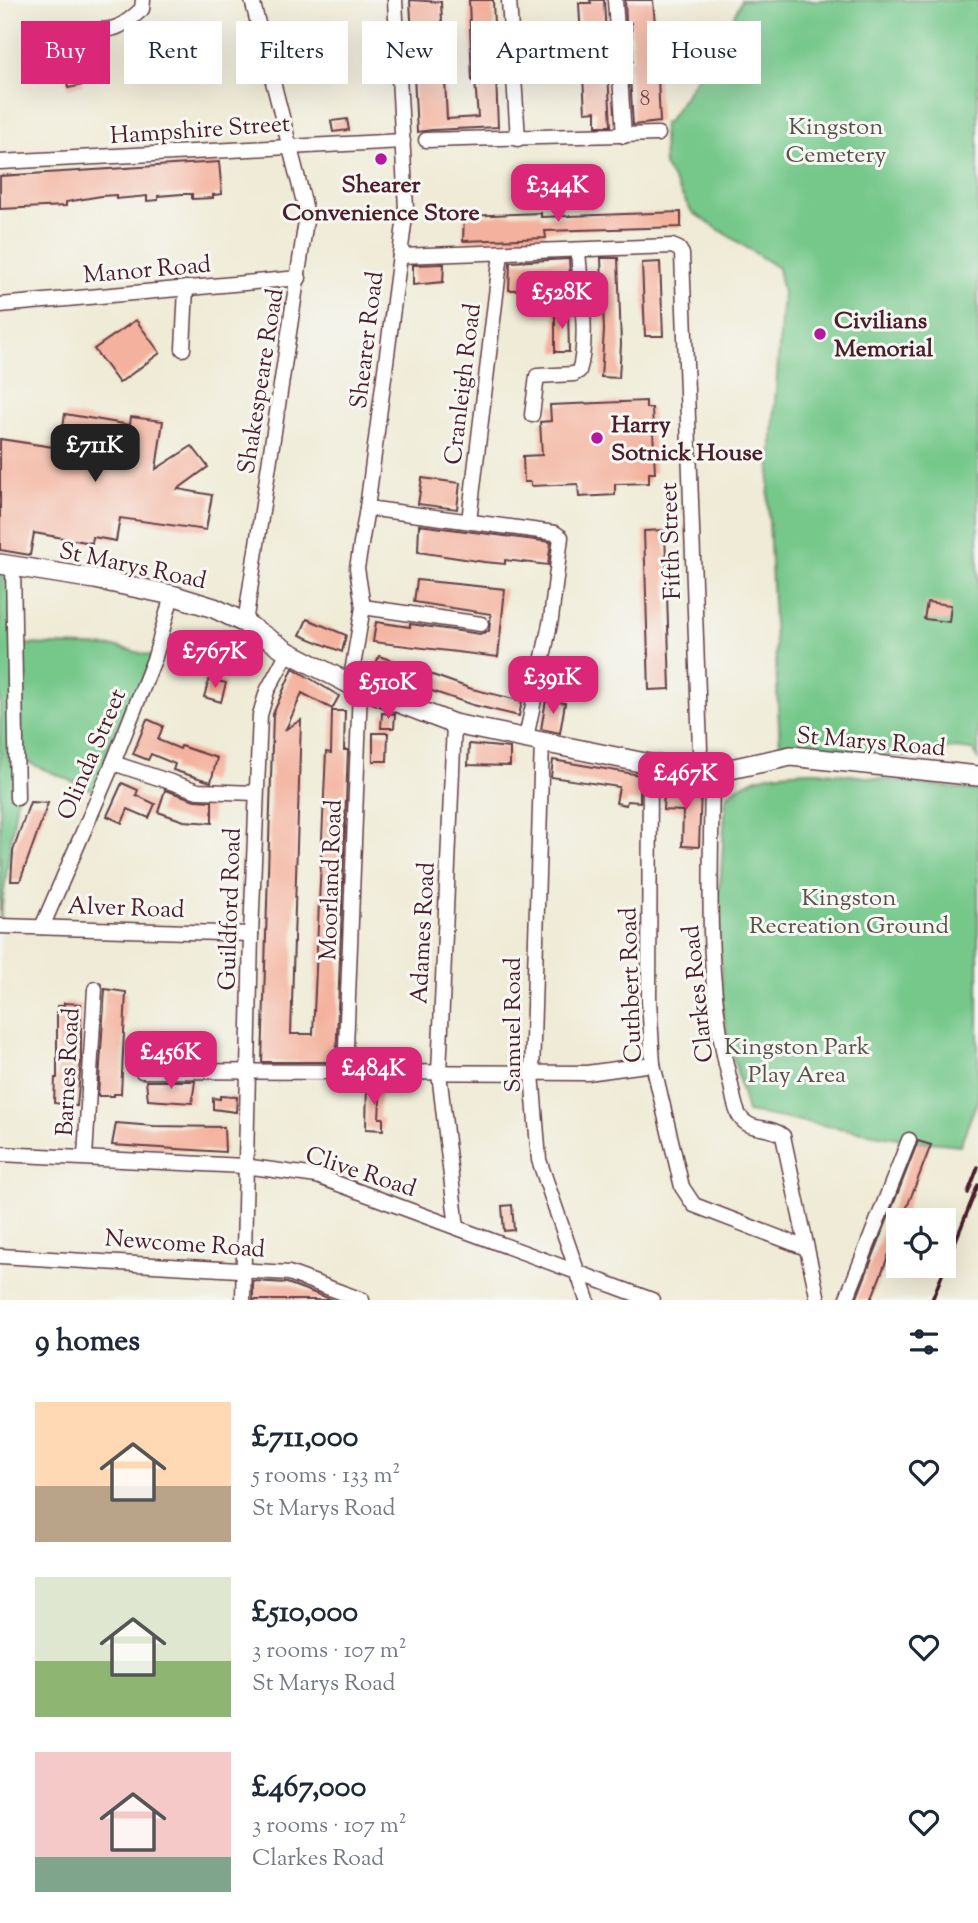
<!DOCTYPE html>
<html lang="en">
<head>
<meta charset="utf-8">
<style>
  :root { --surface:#fff; --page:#f2f2f3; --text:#1f2937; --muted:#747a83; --accent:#db2777 }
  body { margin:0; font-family:"Sorts Mill Goudy",serif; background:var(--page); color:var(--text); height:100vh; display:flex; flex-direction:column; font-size:26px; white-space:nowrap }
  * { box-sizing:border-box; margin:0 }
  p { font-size:23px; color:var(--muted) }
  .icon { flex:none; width:38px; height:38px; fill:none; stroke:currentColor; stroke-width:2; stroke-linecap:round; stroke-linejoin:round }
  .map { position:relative; height:1300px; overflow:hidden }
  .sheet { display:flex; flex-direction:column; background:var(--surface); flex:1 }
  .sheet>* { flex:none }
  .hud { position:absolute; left:21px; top:21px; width:936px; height:63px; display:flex; gap:14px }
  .controls { position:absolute; left:886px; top:1208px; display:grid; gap:14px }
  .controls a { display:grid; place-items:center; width:70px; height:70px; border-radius:0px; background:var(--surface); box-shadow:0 7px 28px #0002; font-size:35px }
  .price { position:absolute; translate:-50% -60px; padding:0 16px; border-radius:14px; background:var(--accent); color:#fff; font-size:23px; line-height:46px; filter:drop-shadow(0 2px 4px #0008) }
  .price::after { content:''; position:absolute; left:50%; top:42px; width:21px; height:16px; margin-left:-10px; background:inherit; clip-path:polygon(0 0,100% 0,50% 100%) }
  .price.active { background:#222; color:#fff }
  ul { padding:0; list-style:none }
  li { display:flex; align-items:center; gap:21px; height:175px; padding:0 35px }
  li span { display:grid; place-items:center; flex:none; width:196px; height:140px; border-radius:0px; color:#555 }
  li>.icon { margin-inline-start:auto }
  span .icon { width:84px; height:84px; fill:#fffc; stroke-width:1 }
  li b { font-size:30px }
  h2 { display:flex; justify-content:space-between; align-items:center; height:84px; padding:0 35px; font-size:30px }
  .tag { padding:0 24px; border-radius:0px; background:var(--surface); box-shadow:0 7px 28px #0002; font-size:24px; line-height:63px }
  .tag.active { background:var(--accent); color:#fff }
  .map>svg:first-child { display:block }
</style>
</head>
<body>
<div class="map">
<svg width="978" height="1300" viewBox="0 0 978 1300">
  <rect width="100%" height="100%" fill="#f6f6f2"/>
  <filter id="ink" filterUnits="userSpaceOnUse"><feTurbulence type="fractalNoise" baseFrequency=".0143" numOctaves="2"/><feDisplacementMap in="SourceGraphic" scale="14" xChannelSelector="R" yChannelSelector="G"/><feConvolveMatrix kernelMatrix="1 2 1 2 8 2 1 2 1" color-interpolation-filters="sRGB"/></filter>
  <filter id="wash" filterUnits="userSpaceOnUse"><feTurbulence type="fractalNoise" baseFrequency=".00686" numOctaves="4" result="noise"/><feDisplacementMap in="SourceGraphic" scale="28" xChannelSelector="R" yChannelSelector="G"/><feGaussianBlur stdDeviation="1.57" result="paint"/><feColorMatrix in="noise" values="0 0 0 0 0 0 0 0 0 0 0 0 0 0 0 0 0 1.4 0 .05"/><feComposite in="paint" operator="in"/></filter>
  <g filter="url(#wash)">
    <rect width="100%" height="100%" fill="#efebd6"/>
    <g fill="#75c78a" stroke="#60735a" stroke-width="2">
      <path d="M741,0h237v759l-6,-9c-17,-2 -28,-5 -39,9l-153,-13 -12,-245 15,-208 -5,-25 -86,-56 -28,-47 -1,-41 5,-3 61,-92z"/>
      <polygon points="0,564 13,566 17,798 0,920"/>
      <polygon points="22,644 118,647 155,657 106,753 112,767 95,791 20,759"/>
      <path d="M817,771l161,20v308l-18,46 -51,-5 -162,-28 -24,-97 -5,-123 3,-16 5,-79c27,-25 57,-25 91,-26z"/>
    </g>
    <g id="blocks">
      <g fill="#f4b29e">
        <polygon points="410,0 441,2 447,119 478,117 475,81 472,81 469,0 493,0 498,127 432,130 417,132"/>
        <polygon points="590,0 604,0 611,126 596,126 596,111 585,112 579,3 591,3"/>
        <polygon points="625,0 653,0 655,25 659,25 661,56 657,56 660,122 633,125 629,61 633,61 631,23 626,23"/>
        <polygon points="187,24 198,70 188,72 177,26"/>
        <polygon points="167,60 169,71 154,73 152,62"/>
        <polygon points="81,74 83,85 68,88 66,76"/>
        <polygon points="347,119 349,130 333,132 331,121"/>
        <polygon points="219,162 222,194 213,195 213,198 192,199 192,194 182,194 158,196 158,200 147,201 147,196 116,199 116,195 101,196 66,202 66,206 0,209 0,176"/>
        <polygon points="681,212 681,227 545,231 546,238 463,241 464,216 541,213 541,217"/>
        <polygon points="601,258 618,258 621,344 619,378 601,377 604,330"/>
        <polygon points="569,259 571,289 509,290 510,262"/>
        <polygon points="660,262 663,336 645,336 642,263"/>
        <polygon points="444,264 443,282 413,285 413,265"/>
        <polygon points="555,309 568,309 569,352 555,352"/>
        <polygon points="136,320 160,353 119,383 94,349"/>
        <polygon points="646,401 646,408 652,408 655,473 649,473 649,483 615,484 615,495 579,497 578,484 531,486 531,482 524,482 523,456 542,455 540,422 551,421 550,405"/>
        <polygon points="65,414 130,425 131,417 163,421 156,469 192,446 208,467 178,489 212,495 206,530 120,518 116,541 93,537 92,543 34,533 30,555 0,550 0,439 60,448"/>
        <polygon points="422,478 460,483 457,509 418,504"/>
        <polygon points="419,525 551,542 548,565 505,560 505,564 484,562 418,552"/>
        <polygon points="665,530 670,689 649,690 644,531"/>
        <polygon points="417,580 505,589 498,657 373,642 376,622 410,627 410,624 480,634 489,631 491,614 414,602"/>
        <polygon points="927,602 951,605 949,622 924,619"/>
        <polygon points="307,619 346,635 342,652 300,635"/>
        <polygon points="379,656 472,689 522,701 519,716 473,705 373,671"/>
        <polygon points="293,668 339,696 332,709 302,693 286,729 301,720 291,1034 313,1034 326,752 331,753 332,711 345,711 344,750 348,750 336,1062 262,1062 273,714"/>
        <polygon points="209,679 226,683 221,702 204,697"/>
        <polygon points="546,700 565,703 560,733 541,729"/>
        <polygon points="382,713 395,714 394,728 381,728"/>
        <polygon points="147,719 163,726 158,740 180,749 181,746 217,758 211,782 173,770 175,764 151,754 148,760 133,754"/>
        <polygon points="373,733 388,733 387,761 373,761"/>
        <polygon points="469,744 510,748 510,766 468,765"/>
        <polygon points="553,760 640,775 640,802 627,801 626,805 616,803 619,787 551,777"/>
        <polygon points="122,783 138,790 136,795 155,804 149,818 128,809 122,823 107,816"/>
        <polygon points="684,788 701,788 699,847 682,846 683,811 663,810 664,790 684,791"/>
        <polygon points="165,790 195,800 212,801 212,823 184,821 158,812"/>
        <polygon points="30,802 48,803 20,881 11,881 13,851"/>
        <polygon points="105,989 126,992 121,1094 114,1094 114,1096 98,1096"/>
        <polygon points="64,1003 81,1004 81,1061 77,1106 54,1103 55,1078 57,1078 57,1006 64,1006"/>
        <polygon points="145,1046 170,1047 172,1062 145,1061"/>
        <polygon points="146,1081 195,1081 192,1103 148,1100"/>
        <polygon points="367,1083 381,1083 379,1118 383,1118 383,1130 366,1129"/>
        <polygon points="220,1096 237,1097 236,1112 213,1109 213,1098 220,1099"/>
        <polygon points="116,1123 153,1126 224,1127 225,1152 112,1145"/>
        <polygon points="918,1141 931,1145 902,1220 898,1220 898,1231 871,1300 856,1300"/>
        <polygon points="512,1205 514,1230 504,1231 502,1206"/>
        <polygon points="253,1281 287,1283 333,1300 253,1300"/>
      </g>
    </g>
  </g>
  <g filter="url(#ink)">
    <use href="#blocks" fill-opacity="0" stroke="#633e45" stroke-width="2"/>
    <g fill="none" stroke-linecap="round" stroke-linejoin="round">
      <g stroke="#633e45" stroke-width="17">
        <g id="street">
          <polyline points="509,0 518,139"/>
          <polyline points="615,0 624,136"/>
          <path d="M78,31c33,-2 37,3 64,-22l1,-9"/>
          <polyline points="426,140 658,134"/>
          <polyline points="0,162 403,141"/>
          <polyline points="400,256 672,246 679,249 682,254 700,749"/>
          <polyline points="0,305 299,278"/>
          <polyline points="183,349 186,288"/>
          <path d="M532,415l5,-39 37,-2 5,-3c10,-31 1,-88 -1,-121"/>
          <polyline points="367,508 555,533 561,537 551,619 526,738"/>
          <polyline points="469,521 501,253"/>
          <polyline points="13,566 17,798"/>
          <polyline points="363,607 481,624"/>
          <polyline points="245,623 307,214 252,0"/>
          <polyline points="350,684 363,607 357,568 367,508 406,209 395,0"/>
          <polyline points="454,724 439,1073 457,1228"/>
          <polyline points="542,741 532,1073 539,1160 587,1300"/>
          <polyline points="113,763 198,791 256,793"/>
          <polyline points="650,764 649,1001 653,1064 682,1187 694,1205 806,1248"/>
          <path d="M712,773c-1,103 -8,208 18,308 3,11 4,27 10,36 10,15 30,8 43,19l35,164"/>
          <polyline points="0,926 251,934"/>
          <polyline points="42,927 113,763 155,657 172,595"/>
          <polyline points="142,1071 587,1073 653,1064"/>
          <polyline points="345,1073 360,689"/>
          <polyline points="0,1154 244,1166 317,1176 652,1300"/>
          <polyline points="85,1157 95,989"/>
          <polyline points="0,1256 289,1273 362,1300"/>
          <polyline points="243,1300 251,934 260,715 267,691 288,652"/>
          <polyline points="846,1300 909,1140"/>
        </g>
      </g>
      <g stroke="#633e45" stroke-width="22">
        <polyline id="secondary" points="0,564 95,579 172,595 214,608 245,623 288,652 350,684 454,724 650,764 712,773 791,756 978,776"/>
      </g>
      <use href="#street" stroke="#fff" stroke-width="14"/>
      <use href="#secondary" stroke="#fff" stroke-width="19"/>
      <g stroke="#4a1f2b" stroke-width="3.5">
        <polyline points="968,1193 978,1167"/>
        <polyline points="932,1300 978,1185"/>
      </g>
    </g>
  </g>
  <g fill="#b5179e" stroke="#f6f6f2" stroke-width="2.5">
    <circle cx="381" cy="159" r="7"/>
    <circle cx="820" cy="334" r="7"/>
    <circle cx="597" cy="438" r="7"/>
  </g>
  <g text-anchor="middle" stroke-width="6" stroke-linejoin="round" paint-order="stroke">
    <g font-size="21" fill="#744448">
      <text x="645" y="105">8</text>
    </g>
    <g font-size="24" fill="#575148" stroke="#f6f6f2">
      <text x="836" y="134">Kingston<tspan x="836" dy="28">Cemetery</tspan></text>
      <text x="849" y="905">Kingston<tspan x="849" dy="28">Recreation Ground</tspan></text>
      <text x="797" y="1054">Kingston Park<tspan x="797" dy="28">Play Area</tspan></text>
    </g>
    <g font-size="24" fill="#4a1f2b" stroke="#f6f6f2">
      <text transform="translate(200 129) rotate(-4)" y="8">Hampshire Street</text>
      <text transform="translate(147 269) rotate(-5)" y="8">Manor Road</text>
      <text transform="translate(366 340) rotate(-83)" y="8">Shearer Road</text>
      <text transform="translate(260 381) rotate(-81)" y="8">Shakespeare Road</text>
      <text transform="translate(462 384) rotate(-83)" y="8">Cranleigh Road</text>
      <text transform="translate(670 541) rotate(-92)" y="8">Fifth Street</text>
      <text transform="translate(133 565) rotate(12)" y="8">St Marys Road</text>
      <text transform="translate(871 741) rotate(5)" y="8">St Marys Road</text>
      <text transform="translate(91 754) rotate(-67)" y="8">Olinda Street</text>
      <text transform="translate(330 880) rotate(-88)" y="8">Moorland Road</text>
      <text transform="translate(126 907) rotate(2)" y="8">Alver Road</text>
      <text transform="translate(229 909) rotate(-88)" y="8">Guildford Road</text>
      <text transform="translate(422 933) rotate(-87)" y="8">Adames Road</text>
      <text transform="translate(630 985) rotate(-92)" y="8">Cuthbert Road</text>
      <text transform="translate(697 994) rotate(-96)" y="8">Clarkes Road</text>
      <text transform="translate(512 1025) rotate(-90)" y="8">Samuel Road</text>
      <text transform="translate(67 1072) rotate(-87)" y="8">Barnes Road</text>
      <text transform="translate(361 1171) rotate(18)" y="8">Clive Road</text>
      <text transform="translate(185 1243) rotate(4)" y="8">Newcome Road</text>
    </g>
    <g font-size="24" font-weight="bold" fill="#4a1f2b" stroke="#f6f6f2" text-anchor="start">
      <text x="381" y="192" text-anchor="middle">Shearer<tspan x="381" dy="28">Convenience Store</tspan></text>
      <text x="834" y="328">Civilians<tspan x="834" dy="28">Memorial</tspan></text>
      <text x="611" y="432">Harry<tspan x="611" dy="28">Sotnick House</tspan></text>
    </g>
  </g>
</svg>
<div class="controls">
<a><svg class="icon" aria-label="locate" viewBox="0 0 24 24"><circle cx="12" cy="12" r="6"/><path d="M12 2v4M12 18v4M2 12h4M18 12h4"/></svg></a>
</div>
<b class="price" style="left:558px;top:224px">£344K</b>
<b class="price" style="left:562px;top:331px">£528K</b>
<b class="price active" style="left:95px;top:484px">£711K</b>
<b class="price" style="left:215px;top:690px">£767K</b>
<b class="price" style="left:553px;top:716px">£391K</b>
<b class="price" style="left:388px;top:721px">£510K</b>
<b class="price" style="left:686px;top:812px">£467K</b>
<b class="price" style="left:171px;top:1091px">£456K</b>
<b class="price" style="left:374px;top:1107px">£484K</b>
<div class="hud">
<a class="tag active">Buy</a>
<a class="tag">Rent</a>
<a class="tag">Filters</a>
<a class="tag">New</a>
<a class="tag">Apartment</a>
<a class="tag">House</a>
</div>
</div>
<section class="sheet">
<h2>9 homes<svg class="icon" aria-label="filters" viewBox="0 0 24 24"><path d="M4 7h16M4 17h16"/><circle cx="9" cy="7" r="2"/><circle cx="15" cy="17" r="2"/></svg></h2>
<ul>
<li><span style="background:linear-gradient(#ffd9b3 60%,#b9a48a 0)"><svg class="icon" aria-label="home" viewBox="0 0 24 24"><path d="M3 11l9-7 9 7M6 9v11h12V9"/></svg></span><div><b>£711,000</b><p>5 rooms · 133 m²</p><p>St Marys Road</p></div><svg class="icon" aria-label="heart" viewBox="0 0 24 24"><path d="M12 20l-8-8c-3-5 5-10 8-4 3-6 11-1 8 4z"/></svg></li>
<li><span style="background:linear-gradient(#dfe7d0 60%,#8fb573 0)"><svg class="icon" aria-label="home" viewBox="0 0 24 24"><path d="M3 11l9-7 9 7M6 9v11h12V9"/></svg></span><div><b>£510,000</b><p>3 rooms · 107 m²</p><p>St Marys Road</p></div><svg class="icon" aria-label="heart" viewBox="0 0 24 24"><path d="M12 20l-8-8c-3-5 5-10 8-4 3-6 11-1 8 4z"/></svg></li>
<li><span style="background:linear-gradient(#f6c9c9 75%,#7fa58c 0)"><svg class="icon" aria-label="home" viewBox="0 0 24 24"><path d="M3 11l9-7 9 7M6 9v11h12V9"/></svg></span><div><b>£467,000</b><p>3 rooms · 107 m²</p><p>Clarkes Road</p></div><svg class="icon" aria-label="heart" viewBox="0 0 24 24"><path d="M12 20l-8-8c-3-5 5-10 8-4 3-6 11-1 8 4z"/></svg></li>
</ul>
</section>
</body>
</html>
